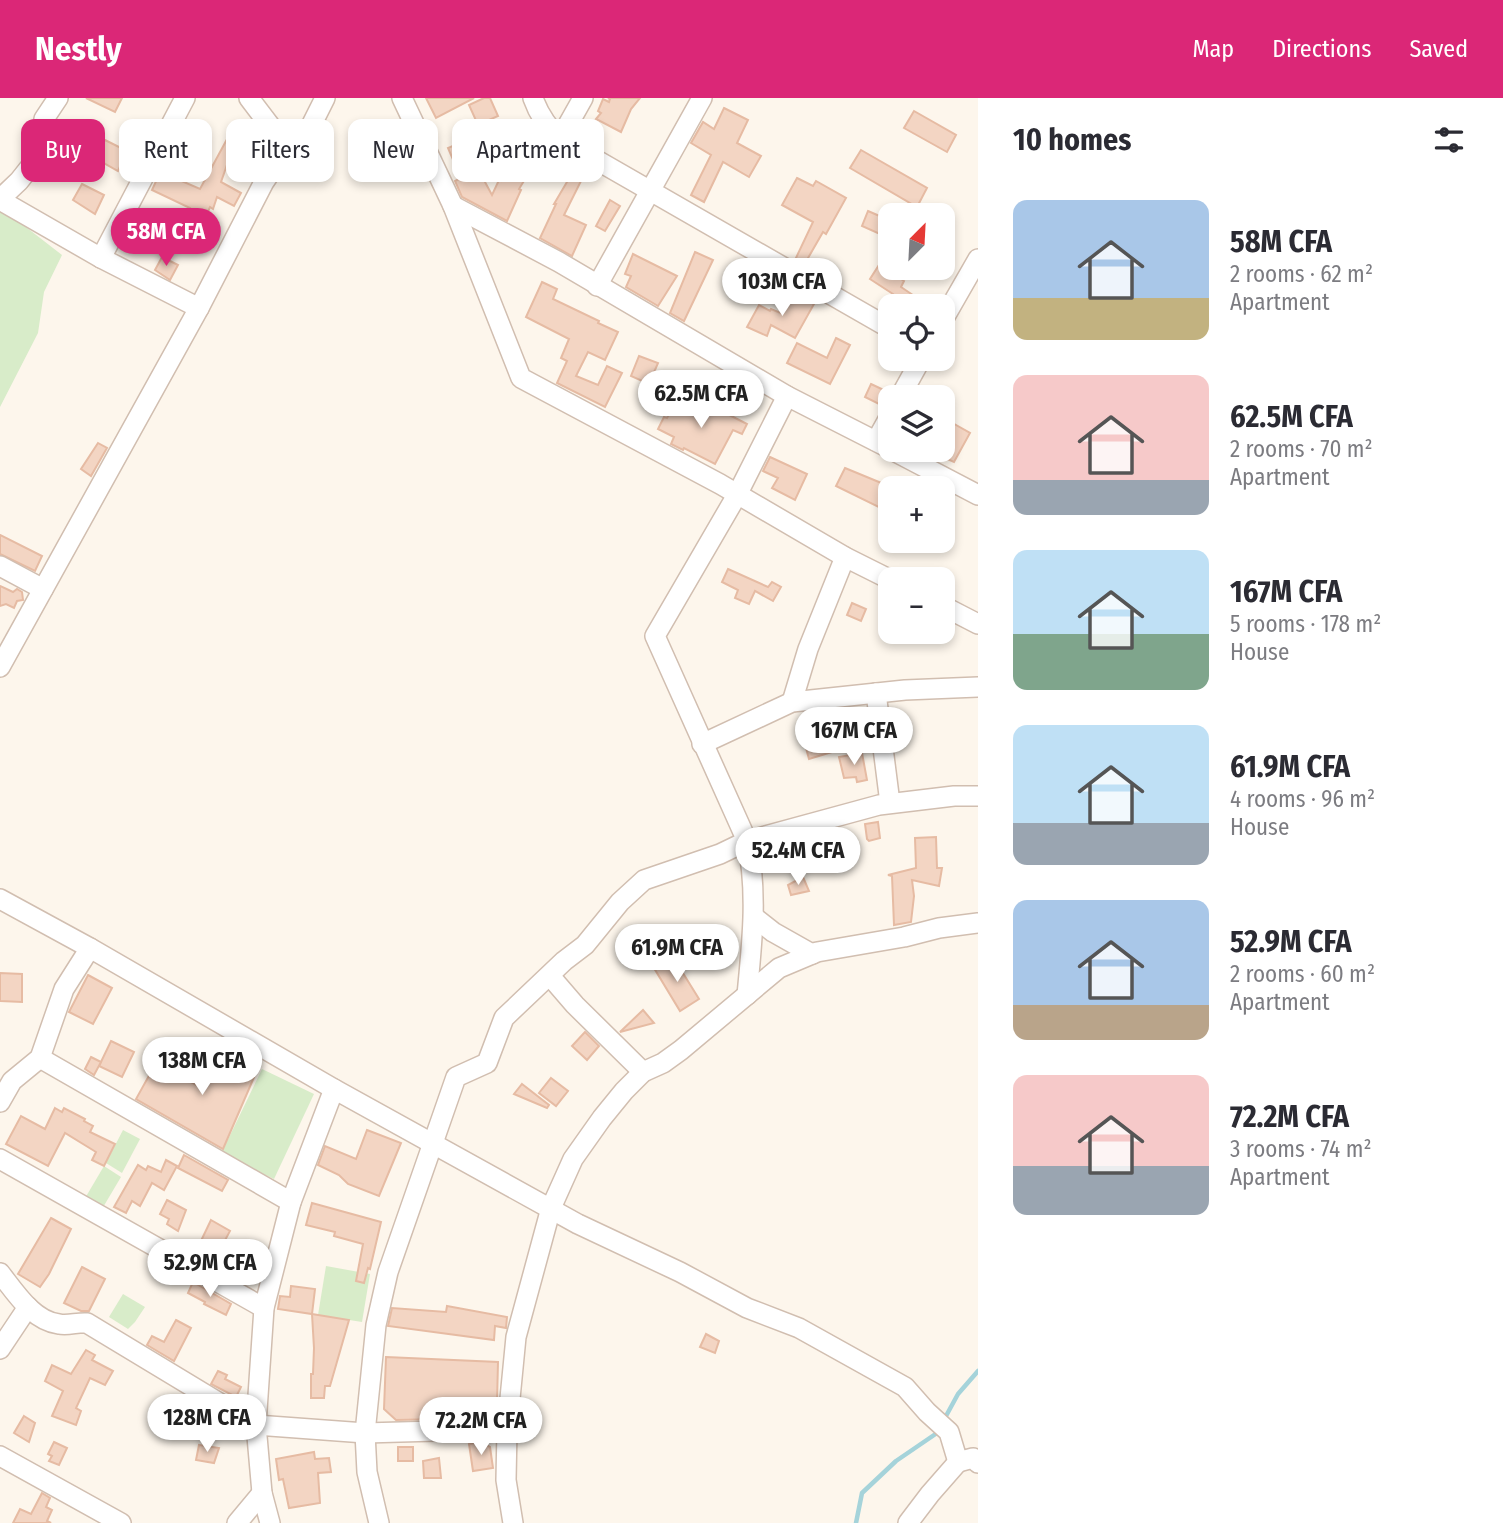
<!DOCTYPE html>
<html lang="en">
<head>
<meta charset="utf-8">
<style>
  :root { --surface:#fff; --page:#f2f2f3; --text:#2b2b33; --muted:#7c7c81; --accent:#db2777 }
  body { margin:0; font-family:"Fira Sans Condensed",sans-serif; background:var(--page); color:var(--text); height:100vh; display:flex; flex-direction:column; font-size:26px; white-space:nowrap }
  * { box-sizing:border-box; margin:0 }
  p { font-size:23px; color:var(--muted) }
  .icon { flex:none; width:38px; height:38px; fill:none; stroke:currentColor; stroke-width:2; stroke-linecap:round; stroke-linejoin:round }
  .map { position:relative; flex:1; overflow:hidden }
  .panel { display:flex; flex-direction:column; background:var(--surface); width:525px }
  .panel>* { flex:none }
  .banner { position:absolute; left:21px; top:21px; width:665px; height:63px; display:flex; gap:14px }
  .needle { width:46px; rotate:24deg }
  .buttons { position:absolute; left:878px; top:105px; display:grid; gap:14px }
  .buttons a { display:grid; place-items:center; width:77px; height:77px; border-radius:14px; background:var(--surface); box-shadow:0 4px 10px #0003; font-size:35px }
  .price { position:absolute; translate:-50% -60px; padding:0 16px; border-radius:24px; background:#fff; color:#222; font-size:23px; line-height:46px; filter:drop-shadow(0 2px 4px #0008) }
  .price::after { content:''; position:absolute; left:50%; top:42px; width:21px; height:16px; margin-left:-10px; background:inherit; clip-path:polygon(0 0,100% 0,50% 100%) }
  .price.selected { background:var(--accent); color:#fff }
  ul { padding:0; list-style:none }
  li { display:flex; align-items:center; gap:21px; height:175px; padding:0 35px }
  li span { display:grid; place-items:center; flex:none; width:196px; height:140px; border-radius:14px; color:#555 }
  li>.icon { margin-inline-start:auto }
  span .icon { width:84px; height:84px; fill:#fffc; stroke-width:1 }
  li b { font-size:30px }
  h2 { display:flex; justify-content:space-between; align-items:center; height:84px; padding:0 35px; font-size:30px }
  .tag { padding:0 24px; border-radius:14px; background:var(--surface); box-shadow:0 4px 10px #0003; font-size:24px; line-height:63px }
  .tag.selected { background:var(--accent); color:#fff }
  header { display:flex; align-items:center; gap:42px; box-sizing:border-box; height:98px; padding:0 35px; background:var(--accent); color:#fff }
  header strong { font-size:33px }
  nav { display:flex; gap:38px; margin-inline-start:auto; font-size:24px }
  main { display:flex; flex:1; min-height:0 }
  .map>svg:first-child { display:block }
</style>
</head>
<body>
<header>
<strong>Nestly</strong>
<nav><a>Map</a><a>Directions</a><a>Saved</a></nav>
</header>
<main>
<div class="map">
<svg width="978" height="1425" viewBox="0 0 978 1425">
  <rect width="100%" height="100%" fill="#fdf6ec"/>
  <g fill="#d8ecc9">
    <polygon points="0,109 62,157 44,194 38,235 0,309"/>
    <polygon points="262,971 314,996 274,1081 221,1056"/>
    <polygon points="123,1032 140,1041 122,1075 106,1065"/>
    <polygon points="104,1068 121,1079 99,1116 81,1107"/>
    <polygon points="326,1168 370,1176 362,1224 318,1217"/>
    <polygon points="123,1196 145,1209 135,1224 128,1231 109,1219"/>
  </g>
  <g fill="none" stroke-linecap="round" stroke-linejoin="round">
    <g stroke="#a5d3da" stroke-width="4.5">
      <polyline points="946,1318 958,1296 978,1273"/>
      <polyline points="856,1425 862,1395 896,1363 937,1335"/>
    </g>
  </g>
  <g fill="#f3d5c3" stroke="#e6bba3" stroke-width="2">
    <polygon points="86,0 122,0 115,14"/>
    <polygon points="426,0 474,0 436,20"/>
    <polygon points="484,0 490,0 498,18 478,27 469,7"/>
    <polygon points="608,0 640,0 631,11 621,34 596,21 601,15 598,13 603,1 609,4 610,1"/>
    <polygon points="724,10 748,22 737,45 761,58 749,79 723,64 704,104 691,97 711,57 691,45 703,24 714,31"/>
    <polygon points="914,13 956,37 947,54 904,30"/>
    <polygon points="233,30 244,36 243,42 267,55 253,77 228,64 221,84 241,95 234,108 217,99 213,111 210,109 201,129 185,123 190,110 152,92 158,79 161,74 200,91"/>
    <polygon points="490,32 496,47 484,51 486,54 472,60 492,97 499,82 501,83 522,48 539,58 519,91 521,92 507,123 462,99 455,83 461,80 448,50"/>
    <polygon points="105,42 131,55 122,64 118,73 95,60"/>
    <polygon points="861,52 927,90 917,109 850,70"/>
    <polygon points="574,72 584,77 564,117 586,127 572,158 540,140 556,106 554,106"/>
    <polygon points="797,80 813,88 816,83 846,100 826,136 823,134 804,167 795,162 813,124 782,107"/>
    <polygon points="82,86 104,97 95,116 73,102"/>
    <polygon points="610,102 620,108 605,133 596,128"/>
    <polygon points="868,113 891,123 891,141 862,128"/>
    <polygon points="695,154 713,162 684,223 670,215"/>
    <polygon points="633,156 677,178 658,208 626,189 631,178 625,176"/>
    <polygon points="162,159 178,167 170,182 155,172"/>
    <polygon points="879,167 904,183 901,189 929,208 887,208 893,196 870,181"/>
    <polygon points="542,184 557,191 553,201 599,223 598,225 618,234 605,262 588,254 576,278 598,287 607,268 622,275 605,309 557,285 567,263 561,260 569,241 526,219"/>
    <polygon points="794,196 814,206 795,240 771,227 767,238 747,229 759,207 770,213 771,211 783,216"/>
    <polygon points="836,240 850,247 830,286 787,265 797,245 827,260"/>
    <polygon points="639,258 658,265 649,286 631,278"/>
    <polygon points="871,286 888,294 881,307 865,299"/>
    <polygon points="676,304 699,317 704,304 747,326 742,336 733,332 715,366 684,350 683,352 671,346 674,339 658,331 664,319 667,320"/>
    <polygon points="949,323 970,335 954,364 943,359 943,334"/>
    <polygon points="98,345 107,350 91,378 81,371"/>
    <polygon points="770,359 807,376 795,402 772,390 778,380 763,373"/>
    <polygon points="845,370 891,389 891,415 836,388"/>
    <polygon points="0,437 42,458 35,473 0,456"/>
    <polygon points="728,471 768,489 772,484 781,489 773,503 755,493 749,506 735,500 738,492 722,484"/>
    <polygon points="0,488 13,494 17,491 22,494 23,502 17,503 14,510 6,506 0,508"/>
    <polygon points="852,505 866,511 861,523 847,517"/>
    <polygon points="828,635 835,653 809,661 804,643"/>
    <polygon points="862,655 867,682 857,684 856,679 844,680 839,659"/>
    <polygon points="878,724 880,740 869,743 867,741 865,726"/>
    <polygon points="819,736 823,753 802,758 796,742"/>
    <polygon points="936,739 937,770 942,770 939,788 912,782 914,798 911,824 894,827 892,778 888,777 916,770 915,740"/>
    <polygon points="803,779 809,793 791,797 788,787"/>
    <polygon points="713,833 726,853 712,861 699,841"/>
    <polygon points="673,859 699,901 680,913 654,870"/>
    <polygon points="0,875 22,876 22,904 0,903"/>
    <polygon points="88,877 112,890 93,926 69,914"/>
    <polygon points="643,912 654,925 620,934"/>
    <polygon points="585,934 599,948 587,962 572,948"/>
    <polygon points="111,943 134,954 122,979 99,968"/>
    <polygon points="217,954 258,970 223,1051 136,1001 156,965 198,988"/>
    <polygon points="91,959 101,964 94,977 85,971"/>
    <polygon points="551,980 568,993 556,1008 539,995"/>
    <polygon points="522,986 549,1007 547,1010 514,996"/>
    <polygon points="55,1010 62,1014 64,1010 85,1021 84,1023 93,1028 90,1034 115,1046 104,1068 92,1062 96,1054 65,1035 48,1068 6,1046 21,1018 45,1031"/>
    <polygon points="367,1032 401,1045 379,1098 348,1086 339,1077 318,1067 325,1048 356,1061"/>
    <polygon points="184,1057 228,1082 222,1093 178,1070"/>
    <polygon points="166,1062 177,1068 164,1092 152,1085 140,1108 132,1103 126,1115 114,1109 138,1067 146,1072 148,1068 161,1074"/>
    <polygon points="167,1102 186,1112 178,1133 167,1126 169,1121 160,1116"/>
    <polygon points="312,1105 381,1124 370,1171 368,1170 364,1185 356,1183 363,1146 334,1138 335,1134 306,1127"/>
    <polygon points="51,1120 71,1131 49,1176 40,1189 18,1176"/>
    <polygon points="211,1122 230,1133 216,1159 209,1156 208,1151 199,1147"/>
    <polygon points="82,1169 105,1181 89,1213 81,1213 64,1205"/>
    <polygon points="193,1184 231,1206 226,1217 204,1206 205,1204 188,1195"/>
    <polygon points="291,1188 315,1191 312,1216 278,1211 280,1198 290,1199"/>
    <polygon points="447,1208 507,1219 506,1230 495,1228 494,1242 388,1228 392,1210 446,1214"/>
    <polygon points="312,1216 349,1222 330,1288 325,1288 324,1300 311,1300 311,1276 313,1276 314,1250"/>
    <polygon points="176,1222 191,1230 174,1263 147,1247 152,1238 164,1244"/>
    <polygon points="706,1236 719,1243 715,1255 700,1249"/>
    <polygon points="86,1252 95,1257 92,1262 113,1273 105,1287 90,1280 76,1310 81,1313 76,1327 52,1318 63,1293 45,1283 52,1267 71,1276"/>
    <polygon points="386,1259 498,1264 497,1304 443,1301 441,1321 396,1322 384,1311"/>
    <polygon points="218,1273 227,1277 225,1281 241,1289 236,1299 211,1286"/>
    <polygon points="24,1318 35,1325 29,1344 14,1335"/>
    <polygon points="54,1344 67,1350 59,1367 49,1363 52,1358 48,1356"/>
    <polygon points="480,1344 490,1349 493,1370 473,1373 469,1346"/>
    <polygon points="199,1347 219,1350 214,1365 196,1362"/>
    <rect x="398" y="1349" width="15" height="14"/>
    <polygon points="314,1354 315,1361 329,1360 331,1374 318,1375 320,1405 289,1410 283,1381 279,1382 276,1361"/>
    <polygon points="439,1360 441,1380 424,1380 423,1363"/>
    <polygon points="42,1395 50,1400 46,1409 52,1412 47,1423 51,1425 13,1425 20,1411 31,1416"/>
  </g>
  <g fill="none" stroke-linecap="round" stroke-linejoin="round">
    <g stroke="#d1beb0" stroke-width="22">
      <g id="minor">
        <polyline points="249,0 287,50"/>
        <polyline points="402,0 453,108 521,280 720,386 845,459 891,482"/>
        <path d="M533,0c6,17 14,29 27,41l331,190"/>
        <polyline points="560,41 583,0"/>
        <polyline points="0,101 19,83 38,59 41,51 44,21 58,0"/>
        <polyline points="0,102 101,160 199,210"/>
        <polyline points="453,108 559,164 787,298 891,351"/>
        <polyline points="101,160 185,0"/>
        <polyline points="597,188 702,0"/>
        <polyline points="943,222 978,161"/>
        <polyline points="900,299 921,261"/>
        <polyline points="876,343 891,316"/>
        <polyline points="892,352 978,397"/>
        <polyline points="0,468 43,491"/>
        <polyline points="943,508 978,526"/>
        <polyline points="0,569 199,210 264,84 287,50 297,45 309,32 325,0"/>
        <polyline points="876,595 890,705"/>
        <polyline points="792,604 808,551 845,459"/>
        <polyline points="702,646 792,604 905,592 978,589"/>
        <polyline points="0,801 90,850 334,991 578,1126 680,1174 747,1210 799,1230 905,1289 927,1314 949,1334 958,1364 973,1360 978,1365"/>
        <polyline points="754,819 773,834 812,856"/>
        <polyline points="550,878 575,907 643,974"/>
        <path d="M747,897c5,-52 11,-103 0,-154l-92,-205 82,-141 50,-99"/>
        <polyline points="40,960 291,1104"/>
        <polyline points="0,1004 12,983 40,960 64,891 90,850"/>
        <polyline points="0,1061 264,1210"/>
        <path d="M0,1175c15,19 33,48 59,51 9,2 19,-2 28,-1l169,102 109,8 142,-4"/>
        <polyline points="0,1251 28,1209"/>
        <polyline points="0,1358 121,1425"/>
        <polyline points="237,1425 262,1395"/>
        <polyline points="270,1425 262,1395 256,1327 264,1210 291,1104 334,991"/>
        <polyline points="379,1425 367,1374 365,1335 376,1227 388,1174 456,979 487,965 504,920 564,863 585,847 620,804 644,782 720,756 747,743 879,707 954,698 978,698"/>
        <polyline points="513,1425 506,1382 507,1331 516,1239 551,1110 573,1061 602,1020 624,993 643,974 663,965 681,952 779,870 817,854 904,839 939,830 978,825"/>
        <polyline points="908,1425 930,1396 958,1364"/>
      </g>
    </g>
    <use href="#minor" stroke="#fff" stroke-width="19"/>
  </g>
</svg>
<div class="buttons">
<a><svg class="needle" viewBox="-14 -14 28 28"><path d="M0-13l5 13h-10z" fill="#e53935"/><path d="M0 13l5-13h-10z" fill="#7c7c81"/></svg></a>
<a><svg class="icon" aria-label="locate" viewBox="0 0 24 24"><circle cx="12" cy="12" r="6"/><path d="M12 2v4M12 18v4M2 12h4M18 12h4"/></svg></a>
<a><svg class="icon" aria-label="layers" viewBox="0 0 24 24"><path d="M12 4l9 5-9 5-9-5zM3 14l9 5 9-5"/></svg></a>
<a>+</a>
<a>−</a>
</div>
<b class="price selected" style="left:166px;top:170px">58M CFA</b>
<b class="price" style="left:782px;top:220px">103M CFA</b>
<b class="price" style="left:701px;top:332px">62.5M CFA</b>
<b class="price" style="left:854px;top:669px">167M CFA</b>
<b class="price" style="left:798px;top:789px">52.4M CFA</b>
<b class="price" style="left:677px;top:886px">61.9M CFA</b>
<b class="price" style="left:202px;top:999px">138M CFA</b>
<b class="price" style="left:210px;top:1201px">52.9M CFA</b>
<b class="price" style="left:207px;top:1356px">128M CFA</b>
<b class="price" style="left:481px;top:1359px">72.2M CFA</b>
<div class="banner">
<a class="tag selected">Buy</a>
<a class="tag">Rent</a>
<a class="tag">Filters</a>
<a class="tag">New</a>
<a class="tag">Apartment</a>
</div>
</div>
<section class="panel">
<h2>10 homes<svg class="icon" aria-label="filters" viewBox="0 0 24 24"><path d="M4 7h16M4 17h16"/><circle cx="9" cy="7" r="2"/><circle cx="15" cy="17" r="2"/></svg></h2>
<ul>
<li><span style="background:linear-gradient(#a9c7e8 70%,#c2b280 0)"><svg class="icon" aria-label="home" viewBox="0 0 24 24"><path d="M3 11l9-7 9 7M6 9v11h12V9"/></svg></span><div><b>58M CFA</b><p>2 rooms · 62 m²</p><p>Apartment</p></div></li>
<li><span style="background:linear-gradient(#f6c9c9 75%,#9aa5b1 0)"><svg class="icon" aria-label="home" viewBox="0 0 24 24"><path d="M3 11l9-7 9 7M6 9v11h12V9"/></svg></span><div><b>62.5M CFA</b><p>2 rooms · 70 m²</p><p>Apartment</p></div></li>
<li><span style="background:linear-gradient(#bfe0f5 60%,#7fa58c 0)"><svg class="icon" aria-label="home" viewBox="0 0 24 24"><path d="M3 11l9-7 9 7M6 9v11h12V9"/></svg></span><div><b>167M CFA</b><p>5 rooms · 178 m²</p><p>House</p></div></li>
<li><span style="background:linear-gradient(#bfe0f5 70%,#9aa5b1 0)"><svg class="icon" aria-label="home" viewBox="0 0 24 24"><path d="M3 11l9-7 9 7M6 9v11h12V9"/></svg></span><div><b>61.9M CFA</b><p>4 rooms · 96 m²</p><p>House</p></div></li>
<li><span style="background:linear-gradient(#a9c7e8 75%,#b9a48a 0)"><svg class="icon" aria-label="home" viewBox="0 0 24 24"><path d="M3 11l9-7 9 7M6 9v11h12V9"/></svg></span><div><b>52.9M CFA</b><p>2 rooms · 60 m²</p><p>Apartment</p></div></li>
<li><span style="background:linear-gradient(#f6c9c9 65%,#9aa5b1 0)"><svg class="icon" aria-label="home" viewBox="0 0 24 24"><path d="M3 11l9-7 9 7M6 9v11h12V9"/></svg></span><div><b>72.2M CFA</b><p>3 rooms · 74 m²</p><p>Apartment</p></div></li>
</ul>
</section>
</main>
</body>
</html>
